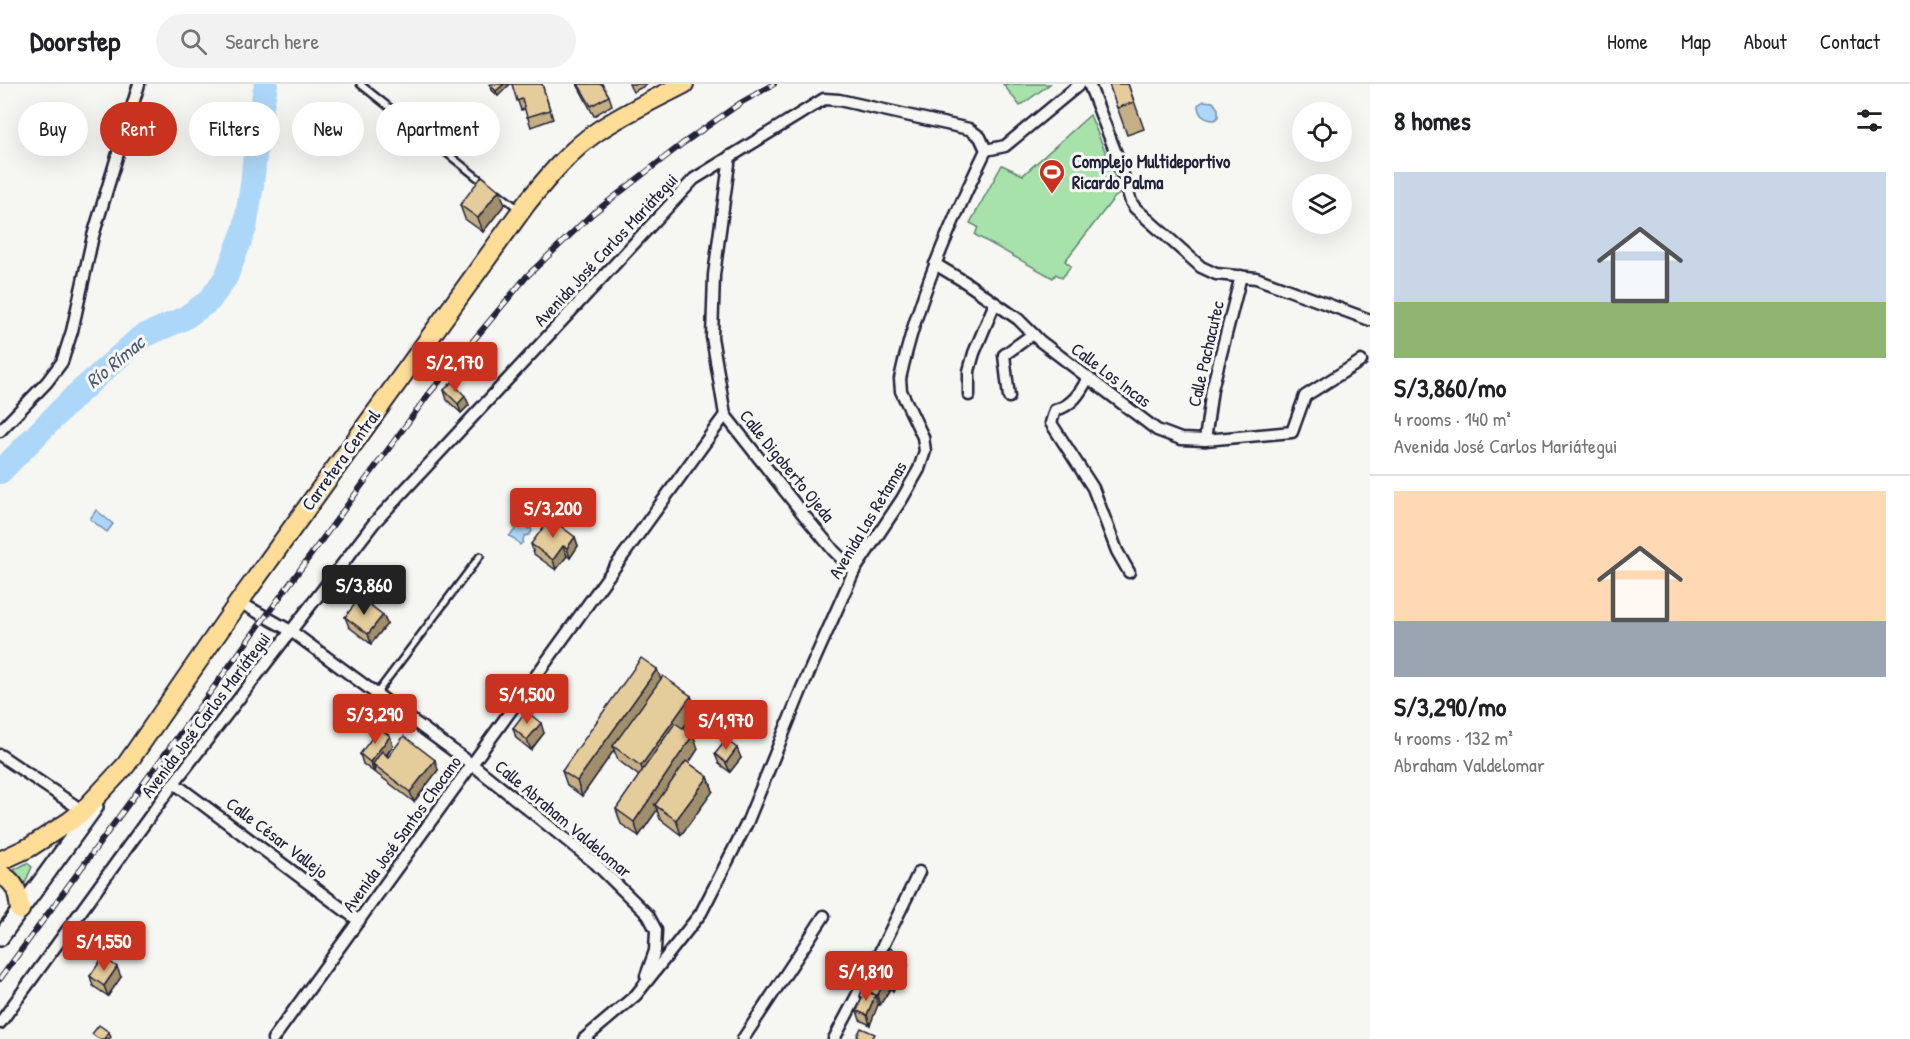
<!DOCTYPE html>
<html lang="en">
<head>
<meta charset="utf-8">
<style>
  :root { --surface:#fff; --page:#f2f2f2; --text:#202124; --muted:#757577; --line:#e0e0e0; --accent:#c8321e }
  body { margin:0; font-family:"Patrick Hand",sans-serif; background:var(--page); color:var(--text); height:100vh; display:flex; flex-direction:column; font-size:22px; white-space:nowrap }
  * { box-sizing:border-box; margin:0 }
  p { font-size:20px; color:var(--muted) }
  .icon { flex:none; width:33px; height:33px; fill:none; stroke:currentColor; stroke-width:2; stroke-linecap:round; stroke-linejoin:round }
  .map { position:relative; flex:1; overflow:hidden }
  .sheet { display:flex; flex-direction:column; background:var(--surface); width:540px }
  .sheet>* { flex:none }
  .top-card { position:absolute; left:18px; top:18px; width:570px; height:54px; display:flex; gap:12px }
  .tools { position:absolute; left:1292px; top:18px; display:grid; gap:12px }
  .tools a { display:grid; place-items:center; width:60px; height:60px; border-radius:50%; background:var(--surface); box-shadow:0 6px 24px #0002; font-size:30px }
  .price { position:absolute; translate:-50% -51px; padding:0 14px; border-radius:6px; background:var(--accent); color:#fff; font-size:20px; line-height:39px; filter:drop-shadow(0 2px 3px #0008) }
  .price::after { content:''; position:absolute; left:50%; top:36px; width:18px; height:14px; margin-left:-9px; background:inherit; clip-path:polygon(0 0,100% 0,50% 100%) }
  .price.on { background:#222; color:#fff }
  ul { padding:0; list-style:none }
  li { display:grid; align-content:center; gap:12px; height:318px; padding:0 24px }
  li+li { border-top:2px solid var(--line) }
  li span { display:grid; place-items:center; height:186px; border-radius:0px; color:#555 }
  li>.icon { margin-inline-start:auto }
  span .icon { width:108px; height:108px; fill:#fffc; stroke-width:1 }
  li b { font-size:26px }
  h2 { display:flex; justify-content:space-between; align-items:center; height:72px; padding:0 24px; font-size:26px }
  .pill { padding:0 21px; border-radius:27px; background:var(--surface); box-shadow:0 6px 24px #0002; font-size:21px; line-height:54px }
  .pill.on { background:var(--accent); color:#fff }
  header { display:flex; align-items:center; gap:36px; box-sizing:border-box; height:84px; padding:0 30px; background:var(--surface); border-bottom:2px solid var(--line) }
  header strong { font-size:28px }
  nav { display:flex; gap:33px; margin-inline-start:auto; font-size:21px }
  .search { width:420px; height:54px; background:var(--page); display:flex; align-items:center; gap:15px; box-sizing:border-box; padding:0 21px; border-radius:33px; color:var(--muted); font-size:22px }
  main { display:flex; flex:1; min-height:0 }
  .map>svg:first-child { display:block }
</style>
</head>
<body>
<header>
<strong>Doorstep</strong>
<div class="search"><svg class="icon" aria-label="search" viewBox="0 0 24 24"><circle cx="10" cy="10" r="6"/><path d="M15 15l6 6"/></svg>Search here</div>
<nav><a>Home</a><a>Map</a><a>About</a><a>Contact</a></nav>
</header>
<main>
<div class="map">
<svg width="1370" height="955" viewBox="0 0 1370 955">
  <rect width="100%" height="100%" fill="#f6f6f2"/>
  <filter id="ink" filterUnits="userSpaceOnUse"><feTurbulence type="fractalNoise" baseFrequency=".0167" numOctaves="2"/><feDisplacementMap in="SourceGraphic" scale="12" xChannelSelector="R" yChannelSelector="G"/><feConvolveMatrix kernelMatrix="1 2 1 2 8 2 1 2 1" color-interpolation-filters="sRGB"/></filter>
  <g filter="url(#ink)">
    <g fill="#a6e2a9" stroke="#648272" stroke-width="1.5">
      <polygon points="1003,0 1050,0 1020,22"/>
      <polygon points="1090,31 1122,108 1114,114 1065,177 1071,182 1062,194 1056,190 1053,194 975,151 978,143 970,139 1002,81 1023,91"/>
      <polygon points="27,779 32,783 25,799 14,786"/>
    </g>
    <g fill="#add7f8" stroke="#758fac" stroke-width="1.5">
      <path d="M1204,17l9,1 5,7v8l-3,3c-10,0 -17,-5 -17,-15z"/>
      <polygon points="96,426 113,440 107,448 90,435"/>
      <polygon points="522,435 528,445 531,444 532,447 529,451 524,452 523,458 520,461 515,455 509,452 515,446 513,440 519,439"/>
    </g>
    <g fill="none" stroke-linecap="round" stroke-linejoin="round">
      <polyline stroke="#add7f8" stroke-width="24" points="0,388 75,312 141,253 183,235 209,217 226,193 245,144 252,101 257,50 266,0"/>
      <g stroke="#22223b" stroke-width="10">
        <g id="lane">
          <polyline points="360,0 483,98"/>
          <polyline points="498,109 519,125"/>
          <polyline points="376,610 480,472"/>
        </g>
      </g>
      <g stroke="#22223b" stroke-width="15">
        <g id="street">
          <polyline points="1089,0 1119,77 1131,118 1135,124 1201,183 1216,190 1256,194 1370,236"/>
          <polyline points="986,66 1005,62 1080,0"/>
          <polyline points="730,72 714,191 712,253 725,331 803,430 834,467 854,487"/>
          <polyline points="935,180 965,198 1018,235 1040,257 1157,346 1181,355 1205,356 1292,348 1305,312 1361,277"/>
          <path d="M1088,294c-8,15 -16,28 -33,32l-4,13 42,65 24,63 12,21"/>
          <polyline points="969,311 969,287 974,269 995,219"/>
          <polyline points="1009,313 1004,271 1033,250"/>
          <polyline points="0,347 47,298 62,278 72,247 93,152 139,0"/>
          <polyline points="1205,356 1212,305 1241,192"/>
          <polyline points="239,518 291,547 473,681 595,779 648,831 656,846 655,867 646,892"/>
          <polyline points="0,671 83,727"/>
          <polyline points="174,699 359,837"/>
          <path d="M0,939l174,-240 200,-260 320,-344 130,-80 15,1 130,29 11,8 6,13c-35,73 -69,149 -86,229l1,12 22,46 2,14 -6,18 -17,30 -48,72 -52,117 -55,135 -46,90 -65,82 -52,44"/>
          <polyline points="273,955 725,331"/>
          <polyline points="743,955 824,832"/>
          <polyline points="834,955 879,870 919,788"/>
        </g>
      </g>
      <g stroke="#22223b" stroke-width="20">
        <polyline id="secondary" points="0,854 95,723"/>
      </g>
      <g stroke="#22223b" stroke-width="22">
        <g id="highway">
          <path d="M0,777l30,-14 40,-26 13,-10 43,-46 113,-163 287,-398c21,-26 44,-54 72,-73 27,-18 57,-32 86,-47"/>
          <path d="M0,790c17,9 18,19 20,36"/>
        </g>
      </g>
      <use href="#lane" stroke="#f6f6f2" stroke-width="5"/>
      <use href="#street" stroke="#f6f6f2" stroke-width="10"/>
      <use href="#secondary" stroke="#f6f6f2" stroke-width="15"/>
      <use href="#highway" stroke="#fedd96" stroke-width="18"/>
      <g stroke="#22223b" stroke-width="6">
        <polyline id="rail" points="0,895 428,311 527,192 591,131 682,60 742,18 774,0"/>
      </g>
      <use href="#rail" stroke="#f6f6f2" stroke-width="4" stroke-dasharray="11" stroke-linecap="butt"/>
    </g>
    <g fill="#c5af85" stroke="#22223b" stroke-width="1.5">
      <polygon points="510,0 498,12 492,6 490,1"/>
      <polygon points="512,0 542,0 553,35 531,43 525,25 521,26"/>
      <polygon points="577,0 602,0 609,12 612,21 594,32"/>
      <polygon points="629,0 648,0 633,8"/>
      <polygon points="1109,0 1128,0 1144,45 1127,51"/>
      <polygon points="505,120 483,148 465,135 460,121"/>
      <polygon points="444,306 465,312 469,321 461,329 447,316"/>
      <polygon points="575,453 578,462 570,474 567,472 556,486 534,470 531,460"/>
      <polygon points="383,531 387,540 371,560 349,543 345,533"/>
      <polygon points="660,595 691,612 696,626 684,644 693,651 698,665 689,679 708,693 713,707 681,751 660,735 657,726 639,752 621,740 616,725 639,692 618,676 614,666 582,712 567,701 562,687"/>
      <polygon points="513,644 544,649 531,666 516,654"/>
      <polygon points="390,652 393,662 387,671 388,673 438,686 414,718 376,689 375,686 374,688 363,680 360,670"/>
      <polygon points="715,670 741,674 730,688 719,680"/>
      <polygon points="884,874 908,882 903,892 899,890 901,894 893,907 890,905 880,921 878,920 870,941 860,936 857,927 861,916 860,912 866,908 865,905 886,878"/>
      <polygon points="90,892 121,893 108,912 93,902"/>
    </g>
    <g fill="#a08f6c" stroke="#22223b" stroke-width="1.5">
      <polygon points="504,0 510,0 498,12 496,7"/>
      <polygon points="499,106 505,120 483,148 478,134"/>
      <polygon points="465,312 469,321 461,329 458,320"/>
      <polygon points="575,453 578,462 570,474 567,464"/>
      <polygon points="563,462 567,472 556,486 553,476"/>
      <polygon points="383,531 387,540 371,560 368,550"/>
      <polygon points="657,585 662,599 613,662 614,666 582,712 577,697"/>
      <polygon points="691,612 696,626 646,697 641,682"/>
      <polygon points="541,639 544,649 531,666 527,656"/>
      <polygon points="693,651 698,665 659,724 655,721 657,726 639,752 634,738"/>
      <polygon points="390,652 393,662 377,683 373,680 375,686 374,688 370,678"/>
      <polygon points="737,664 741,674 730,688 726,679"/>
      <polygon points="435,676 438,686 414,718 410,708"/>
      <polygon points="708,693 713,707 681,751 676,736"/>
      <polygon points="905,872 908,882 903,892 899,882"/>
      <polygon points="117,883 121,893 108,912 104,902"/>
      <polygon points="897,885 901,894 893,907 890,897"/>
      <polygon points="886,895 890,905 880,921 877,912"/>
      <polygon points="875,911 878,921 870,941 867,931"/>
      <polygon points="109,948 111,953 109,955 104,955"/>
    </g>
    <g fill="#e5cc9b" stroke="#22223b" stroke-width="1.5">
      <polygon points="491,0 504,0 496,7 490,1"/>
      <polygon points="512,0 542,0 550,26 527,33 522,15 517,17"/>
      <polygon points="578,0 602,0 609,12 591,22"/>
      <polygon points="1109,0 1128,0 1134,18 1117,24"/>
      <polygon points="482,92 499,106 478,134 460,121"/>
      <polygon points="452,298 465,312 458,320 444,306"/>
      <polygon points="550,434 575,453 567,464 563,462 553,476 531,460"/>
      <polygon points="360,513 383,531 368,550 345,533"/>
      <polygon points="641,574 657,585 577,697 562,687"/>
      <polygon points="663,592 691,612 641,682 613,662"/>
      <polygon points="526,627 541,639 527,656 513,644"/>
      <polygon points="675,639 693,651 634,738 616,725"/>
      <polygon points="379,644 390,652 370,678 360,670"/>
      <polygon points="404,652 435,676 410,708 373,680 382,667 388,673"/>
      <polygon points="726,656 737,664 726,679 715,670"/>
      <polygon points="686,677 708,693 676,736 655,721"/>
      <polygon points="890,864 905,872 899,882 884,874"/>
      <polygon points="103,873 117,883 104,902 90,892"/>
      <polygon points="884,877 897,885 890,897 886,895 877,912 865,905"/>
      <polygon points="862,906 875,911 867,931 857,927 862,913 860,912"/>
      <polygon points="99,941 109,948 104,955 99,955 92,950"/>
      <polygon points="861,944 875,950 872,955 863,955 857,952"/>
    </g>
  </g>
  <defs>
    <g id="stadium-pin" transform="scale(1.35)"><path d="M0 17L-7.5 6A9.5 9.5 0 1 1 7.5 6Z" fill="#c8321e" stroke="#f6f6f2"/><path d="M0-5a6.5 5 0 1 0 0 10a6.5 5 0 1 0 0-10ZM-3.5-1.8h7v3.6h-7Z" fill="#fff"/></g>
  </defs>
  <g fill-rule="evenodd">
    <use href="#stadium-pin" x="1052" y="88"/>
  </g>
  <g text-anchor="middle" stroke-width="6" stroke-linejoin="round" paint-order="stroke">
    <g font-size="18" font-weight="bold" fill="#22223b" stroke="#f6f6f2" text-anchor="start">
      <text x="1072" y="84">Complejo Multideportivo<tspan x="1072" dy="21">Ricardo Palma</tspan></text>
    </g>
    <g font-size="18" fill="#22223b" stroke="#f6f6f2">
      <text transform="translate(606 166) rotate(-47)" y="6">Avenida José Carlos Mariátegui</text>
      <text transform="translate(1206 270) rotate(-77)" y="6">Calle Pachacutec</text>
      <text transform="translate(1111 291) rotate(37)" y="6">Calle Los Incas</text>
      <text transform="translate(341 376) rotate(-54)" y="6">Carretera Central</text>
      <text transform="translate(787 382) rotate(51)" y="6">Calle Digoberto Ojeda</text>
      <text transform="translate(868 436) rotate(-59)" y="6">Avenida Las Retamas</text>
      <text transform="translate(206 631) rotate(-53)" y="6">Avenida José Carlos Mariátegui</text>
      <text transform="translate(563 735) rotate(40)" y="6">Calle Abraham Valdelomar</text>
      <text transform="translate(402 750) rotate(-54)" y="6">Avenida José Santos Chocano</text>
      <text transform="translate(277 754) rotate(37)" y="6">Calle César Vallejo</text>
    </g>
    <g font-size="20" font-style="italic" fill="#4c5874" stroke="#f6f6f2">
      <text transform="translate(115 278) rotate(-40)" y="7">Río Rímac</text>
    </g>
  </g>
</svg>
<div class="tools">
<a><svg class="icon" aria-label="locate" viewBox="0 0 24 24"><circle cx="12" cy="12" r="6"/><path d="M12 2v4M12 18v4M2 12h4M18 12h4"/></svg></a>
<a><svg class="icon" aria-label="layers" viewBox="0 0 24 24"><path d="M12 4l9 5-9 5-9-5zM3 14l9 5 9-5"/></svg></a>
</div>
<b class="price" style="left:455px;top:309px">S/2,170</b>
<b class="price" style="left:553px;top:455px">S/3,200</b>
<b class="price on" style="left:364px;top:532px">S/3,860</b>
<b class="price" style="left:527px;top:641px">S/1,500</b>
<b class="price" style="left:375px;top:661px">S/3,290</b>
<b class="price" style="left:726px;top:667px">S/1,970</b>
<b class="price" style="left:104px;top:888px">S/1,550</b>
<b class="price" style="left:866px;top:918px">S/1,810</b>
<div class="top-card">
<a class="pill">Buy</a>
<a class="pill on">Rent</a>
<a class="pill">Filters</a>
<a class="pill">New</a>
<a class="pill">Apartment</a>
</div>
</div>
<section class="sheet">
<h2>8 homes<svg class="icon" aria-label="filters" viewBox="0 0 24 24"><path d="M4 7h16M4 17h16"/><circle cx="9" cy="7" r="2"/><circle cx="15" cy="17" r="2"/></svg></h2>
<ul>
<li><span style="background:linear-gradient(#c9d6e8 70%,#8fb573 0)"><svg class="icon" aria-label="home" viewBox="0 0 24 24"><path d="M3 11l9-7 9 7M6 9v11h12V9"/></svg></span><div><b>S/3,860/mo</b><p>4 rooms · 140 m²</p><p>Avenida José Carlos Mariátegui</p></div></li>
<li><span style="background:linear-gradient(#ffd9b3 70%,#9aa5b1 0)"><svg class="icon" aria-label="home" viewBox="0 0 24 24"><path d="M3 11l9-7 9 7M6 9v11h12V9"/></svg></span><div><b>S/3,290/mo</b><p>4 rooms · 132 m²</p><p>Abraham Valdelomar</p></div></li>
</ul>
</section>
</main>
</body>
</html>
